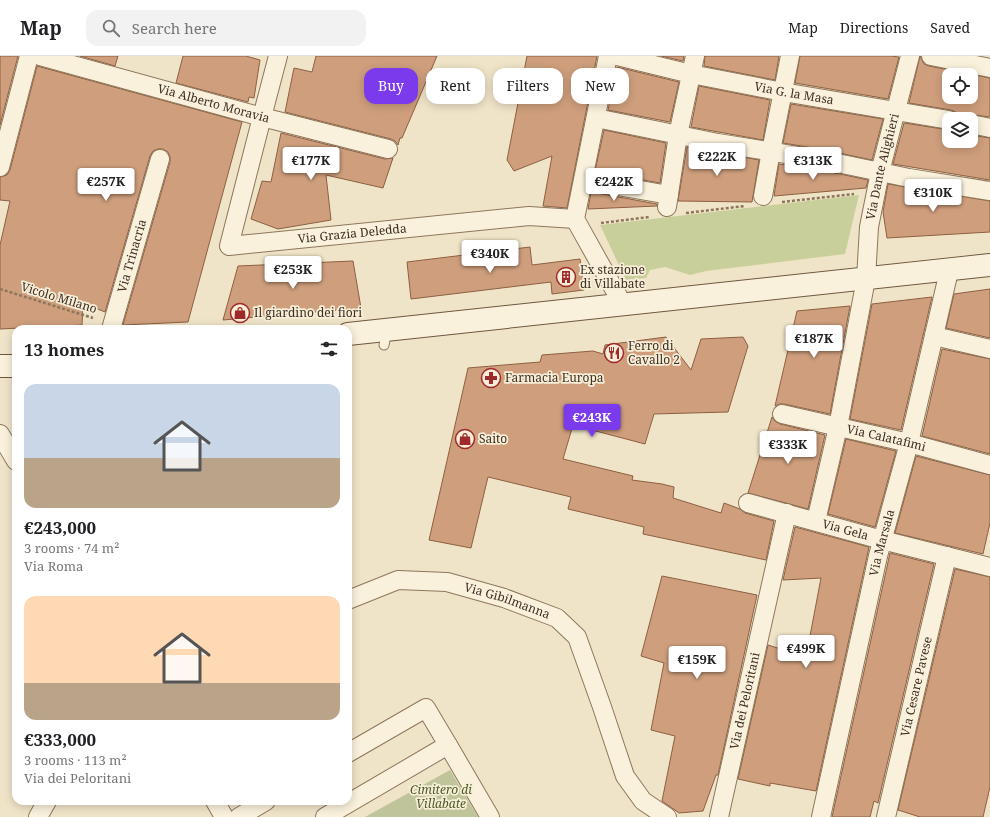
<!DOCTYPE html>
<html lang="en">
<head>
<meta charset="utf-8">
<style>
  :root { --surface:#fff; --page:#f2f2f2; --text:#202124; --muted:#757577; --line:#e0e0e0; --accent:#7c3aed }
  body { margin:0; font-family:"Noto Serif",serif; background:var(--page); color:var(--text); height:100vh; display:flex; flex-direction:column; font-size:15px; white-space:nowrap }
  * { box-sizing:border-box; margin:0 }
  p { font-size:13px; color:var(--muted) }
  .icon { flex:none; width:22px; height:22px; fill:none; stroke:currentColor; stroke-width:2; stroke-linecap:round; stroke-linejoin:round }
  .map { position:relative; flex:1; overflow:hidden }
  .sheet { position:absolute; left:12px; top:269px; width:340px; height:480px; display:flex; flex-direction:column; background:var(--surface); border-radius:12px; box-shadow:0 2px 10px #0003 }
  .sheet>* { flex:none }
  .hud { position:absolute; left:364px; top:12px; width:380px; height:36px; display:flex; gap:8px }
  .fabs { position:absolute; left:942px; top:12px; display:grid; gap:8px }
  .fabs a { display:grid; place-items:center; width:36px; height:36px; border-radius:8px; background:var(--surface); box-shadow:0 2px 10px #0003; font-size:20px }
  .price { position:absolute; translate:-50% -34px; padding:0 9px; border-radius:4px; background:#fff; color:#222; font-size:13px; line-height:26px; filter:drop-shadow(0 1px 2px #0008) }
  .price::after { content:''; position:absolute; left:50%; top:24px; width:12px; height:9px; margin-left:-6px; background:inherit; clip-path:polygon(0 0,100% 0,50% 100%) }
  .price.on { background:var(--accent); color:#fff }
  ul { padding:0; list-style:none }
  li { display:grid; align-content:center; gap:8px; height:212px; padding:0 12px }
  li span { display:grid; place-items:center; height:124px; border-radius:12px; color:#555 }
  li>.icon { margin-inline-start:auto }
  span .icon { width:72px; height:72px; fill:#fffc; stroke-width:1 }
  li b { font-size:17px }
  h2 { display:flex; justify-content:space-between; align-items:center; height:48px; padding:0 12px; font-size:17px }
  .tag { padding:0 14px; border-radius:12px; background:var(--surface); box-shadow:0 2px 10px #0003; font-size:14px; line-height:36px }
  .tag.on { background:var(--accent); color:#fff }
  header { display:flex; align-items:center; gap:24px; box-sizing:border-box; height:56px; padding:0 20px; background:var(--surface); border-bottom:1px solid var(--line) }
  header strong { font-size:19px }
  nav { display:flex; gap:22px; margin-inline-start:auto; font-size:14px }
  .search { width:280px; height:36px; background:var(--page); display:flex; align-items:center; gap:10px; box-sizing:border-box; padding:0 14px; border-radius:12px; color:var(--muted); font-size:15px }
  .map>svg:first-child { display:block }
</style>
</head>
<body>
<header>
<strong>Map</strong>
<div class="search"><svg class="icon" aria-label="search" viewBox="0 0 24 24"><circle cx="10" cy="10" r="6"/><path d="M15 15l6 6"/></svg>Search here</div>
<nav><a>Map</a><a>Directions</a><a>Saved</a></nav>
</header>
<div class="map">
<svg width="990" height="761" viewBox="0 0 990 761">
  <rect width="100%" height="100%" fill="#f0e4c8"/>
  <polygon fill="#c9cf9b" points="859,139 845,198 706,215 690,219 665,211 650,214 646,222 626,224 600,169"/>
  <polygon fill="#bfc49a" points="450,714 478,761 365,761"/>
  <g fill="#cf9f7d" stroke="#8d5f41" fill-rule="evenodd">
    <polygon points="0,0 18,0 0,69"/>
    <polygon points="80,0 118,0 115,10"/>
    <polygon points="183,0 246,0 260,4 254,42 249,41 248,46 176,27"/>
    <polygon points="316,0 437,0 402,82 400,82 398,89 395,85 391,83 285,56 294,12 312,16"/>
    <polygon points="527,0 597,0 567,152 543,150 552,100 514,115 507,104"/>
    <polygon points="661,0 684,0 683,5"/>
    <polygon points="705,0 779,0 775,24 704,10"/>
    <polygon points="800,0 891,0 899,1 888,43 795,27"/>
    <path d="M920,0l4,8 5,2 61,12v39l-22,-3 -6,5h-3l-3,-7 -5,-2 -42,-7zM949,19h22v22h-22z"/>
    <polygon points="37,10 242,66 188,266 123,269 170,106 170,101 168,96 163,93 158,93 153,95 150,100 105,256 83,247 82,269 0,273 0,189 10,145 0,144 0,121 7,119 10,114"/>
    <polygon points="617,11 679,26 670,66 608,54"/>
    <polygon points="699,30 770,44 763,84 691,71"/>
    <polygon points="791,48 883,63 872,104 825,94 783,87"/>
    <polygon points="904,67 949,74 949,85 971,85 971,79 990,82 990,124 893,108"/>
    <polygon points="604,74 666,87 660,127 595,115"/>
    <polygon points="281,77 385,103 393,102 383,132 326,119 331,164 278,173 251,163 262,125 271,126"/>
    <polygon points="687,91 759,104 752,146 678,145"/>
    <polygon points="779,108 821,114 868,124 866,132 774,140"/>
    <polygon points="888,128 990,145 990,176 887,182 883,156"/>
    <polygon points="591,136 657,148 657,150 588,153"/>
    <polygon points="530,191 532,209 580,203 584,234 552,238 551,226 411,243 407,206"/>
    <polygon points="353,205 361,252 223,264 238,210"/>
    <polygon points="990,233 990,282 946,272 954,238"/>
    <polygon points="932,241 901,374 850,363 872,248"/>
    <polygon points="850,250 830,358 784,348 779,348 775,350 797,255"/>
    <polygon points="666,281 691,314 701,283 743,281 748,290 728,356 654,358 645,388 573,369 563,403 633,420 632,424 662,428 674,431 673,442 721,457 724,447 740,453 745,457 774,465 766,504 643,478 644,471 568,453 571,441 488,421 471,492 429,484 468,312 540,306 542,299 593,295 603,298 605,289"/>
    <polygon points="942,293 990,303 990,398 922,380"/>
    <polygon points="772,361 775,365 780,368 825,379 808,453 748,437"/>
    <polygon points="846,383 896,395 875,471 828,458"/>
    <polygon points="916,400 990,419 990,467 983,498 895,477"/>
    <polygon points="795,471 869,491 816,735 770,727 770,730 738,723 768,589 806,601 821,522 783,524"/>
    <polygon points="890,497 934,508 878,747 874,745 870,761 832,761"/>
    <polygon points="955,513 990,521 990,731 983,761 920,761 898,754"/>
    <polygon points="662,520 757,539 718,719 716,719 703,755 679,757 662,745 675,680 651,674 664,607 641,600"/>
  </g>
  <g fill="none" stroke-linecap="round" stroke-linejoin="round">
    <g stroke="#8d765c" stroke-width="11">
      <polyline id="lane" points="384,289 387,274"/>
    </g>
    <g stroke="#8d765c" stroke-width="20">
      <g id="street">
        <path id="s1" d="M40,0l222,61 126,32"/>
        <path id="s2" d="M278,0l-16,61 -33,129 300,-30 46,3"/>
        <polyline points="608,0 575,163 623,249"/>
        <path id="s3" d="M617,0l74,18 92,18 166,28"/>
        <polyline points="931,0 990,12"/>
        <polyline points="596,62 718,87 823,104 909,122 990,135"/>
        <polyline points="971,68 990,72"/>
        <polyline points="0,111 29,0"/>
        <polyline points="583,124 669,139"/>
        <polyline points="763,140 771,95 790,0"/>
        <polyline points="667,151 678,79 695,0"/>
        <path id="s4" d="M111,273l49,-170"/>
        <polyline points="934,280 990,293"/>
        <path id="s5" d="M782,358l127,29 81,22"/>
        <polyline points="0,378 16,405"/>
        <path id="s6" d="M748,447l134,37 108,27"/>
        <path id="s7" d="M816,465l22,-94 28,-148 3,-52 11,-55 30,-116"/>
        <path id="s8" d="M348,544l50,-20 49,2 57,16 53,20 20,19 25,70 23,69 18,25 24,16"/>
        <polyline points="448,689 490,761"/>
        <polyline points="215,745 224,761"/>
        <polyline points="38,761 47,745"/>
        <polyline points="239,761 266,745"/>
        <polyline points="325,761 448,689 426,652 348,697"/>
        <path id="s9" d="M719,761l68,-304"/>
        <path id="s10" d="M821,761l57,-261 31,-113 40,-172"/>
        <path id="s11" d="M886,761l61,-261"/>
      </g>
    </g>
    <g stroke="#6f573f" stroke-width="24">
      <g id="secondary">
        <polyline points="348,278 990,209"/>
        <polyline points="0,310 16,310"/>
      </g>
    </g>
    <g stroke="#8d765c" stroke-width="2.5" stroke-dasharray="3 2" stroke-linecap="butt">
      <polyline points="782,146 854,138"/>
      <polyline points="686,157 745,150"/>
      <polyline points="601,167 649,161"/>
      <polyline points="0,233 93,262"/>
    </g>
    <use href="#lane" stroke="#faf1dc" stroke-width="9"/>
    <use href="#street" stroke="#faf1dc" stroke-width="18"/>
    <use href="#secondary" stroke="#faf1dc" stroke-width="22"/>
  </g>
  <defs>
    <g id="building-ring" transform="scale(1)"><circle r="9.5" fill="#f7eed8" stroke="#9e2a2b" stroke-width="1.5"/><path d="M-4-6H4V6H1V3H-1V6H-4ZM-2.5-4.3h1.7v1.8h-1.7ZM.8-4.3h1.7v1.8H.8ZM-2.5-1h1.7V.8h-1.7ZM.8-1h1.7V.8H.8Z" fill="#9e2a2b"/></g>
    <g id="shop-ring" transform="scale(1)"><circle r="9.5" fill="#f7eed8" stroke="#9e2a2b" stroke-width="1.5"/><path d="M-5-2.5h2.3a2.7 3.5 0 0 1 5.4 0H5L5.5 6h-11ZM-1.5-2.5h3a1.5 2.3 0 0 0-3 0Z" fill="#9e2a2b"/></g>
    <g id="restaurant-ring" transform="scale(1)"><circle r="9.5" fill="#f7eed8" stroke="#9e2a2b" stroke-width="1.5"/><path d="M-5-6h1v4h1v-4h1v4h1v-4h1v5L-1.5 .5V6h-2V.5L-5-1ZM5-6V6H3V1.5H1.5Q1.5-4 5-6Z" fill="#9e2a2b"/></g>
    <g id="pharmacy-ring" transform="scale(1)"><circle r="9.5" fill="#f7eed8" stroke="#9e2a2b" stroke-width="1.5"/><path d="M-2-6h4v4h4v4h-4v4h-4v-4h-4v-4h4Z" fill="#9e2a2b"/></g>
  </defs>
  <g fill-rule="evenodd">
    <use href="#building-ring" x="566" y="221"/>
    <use href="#shop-ring" x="240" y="257"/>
    <use href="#restaurant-ring" x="614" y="297"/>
    <use href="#pharmacy-ring" x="491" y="322"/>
    <use href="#shop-ring" x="465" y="383"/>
  </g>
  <g text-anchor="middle" stroke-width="3.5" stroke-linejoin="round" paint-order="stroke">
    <g font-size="12" fill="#3d2e20" stroke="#f7eed8">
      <text dy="4" stroke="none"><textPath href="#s3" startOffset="181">Via G. la Masa</textPath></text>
      <text dy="4" stroke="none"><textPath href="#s1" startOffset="180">Via Alberto Moravia</textPath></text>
      <text dy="4" stroke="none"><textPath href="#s7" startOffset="361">Via Dante Alighieri</textPath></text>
      <text dy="4" stroke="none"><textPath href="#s2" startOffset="320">Via Grazia Deledda</textPath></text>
      <text dy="4" stroke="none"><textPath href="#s4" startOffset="76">Via Trinacria</textPath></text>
      <text transform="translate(59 242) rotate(17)" y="4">Vicolo Milano</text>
      <text dy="4" stroke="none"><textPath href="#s5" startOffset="107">Via Calatafimi</textPath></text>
      <text dy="4" stroke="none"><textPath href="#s6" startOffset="101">Via Gela</textPath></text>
      <text dy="4" stroke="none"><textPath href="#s10" startOffset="281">Via Marsala</textPath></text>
      <text dy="4" stroke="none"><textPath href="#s8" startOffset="166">Via Gibilmanna</textPath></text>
      <text dy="4" stroke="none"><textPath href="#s11" startOffset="134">Via Cesare Pavese</textPath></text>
      <text dy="4" stroke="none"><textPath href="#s9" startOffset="119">Via dei Peloritani</textPath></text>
    </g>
    <g font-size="12" fill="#3d2e20" stroke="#f7eed8" text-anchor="start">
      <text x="580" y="218">Ex stazione<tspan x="580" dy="14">di Villabate</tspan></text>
      <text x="254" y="261">Il giardino dei fiori</text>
      <text x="628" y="294">Ferro di<tspan x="628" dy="14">Cavallo 2</tspan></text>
      <text x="505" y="326">Farmacia Europa</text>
      <text x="479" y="387">Saito</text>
    </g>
    <g font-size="12" font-style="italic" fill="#4d5a26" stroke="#f7eed8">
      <text x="441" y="738">Cimitero di<tspan x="441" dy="14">Villabate</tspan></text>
    </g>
  </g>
</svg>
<div class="fabs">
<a><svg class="icon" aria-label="locate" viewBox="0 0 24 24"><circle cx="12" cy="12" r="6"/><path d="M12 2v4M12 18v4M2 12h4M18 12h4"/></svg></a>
<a><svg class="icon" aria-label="layers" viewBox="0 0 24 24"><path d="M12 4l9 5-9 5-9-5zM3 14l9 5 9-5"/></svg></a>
</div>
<b class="price" style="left:717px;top:121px">€222K</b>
<b class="price" style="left:311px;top:125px">€177K</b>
<b class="price" style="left:813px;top:125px">€313K</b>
<b class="price" style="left:106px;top:146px">€257K</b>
<b class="price" style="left:614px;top:146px">€242K</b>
<b class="price" style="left:933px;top:157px">€310K</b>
<b class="price" style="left:490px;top:218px">€340K</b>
<b class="price" style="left:293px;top:234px">€253K</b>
<b class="price" style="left:814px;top:303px">€187K</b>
<b class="price on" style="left:592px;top:382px">€243K</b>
<b class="price" style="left:788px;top:409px">€333K</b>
<b class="price" style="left:806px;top:613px">€499K</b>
<b class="price" style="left:697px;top:624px">€159K</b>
<div class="hud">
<a class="tag on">Buy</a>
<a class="tag">Rent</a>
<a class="tag">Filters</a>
<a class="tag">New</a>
</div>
<section class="sheet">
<h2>13 homes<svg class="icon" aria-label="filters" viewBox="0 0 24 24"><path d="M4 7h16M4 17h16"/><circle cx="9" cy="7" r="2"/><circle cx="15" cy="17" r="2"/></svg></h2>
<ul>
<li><span style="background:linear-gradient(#c9d6e8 60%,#b9a48a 0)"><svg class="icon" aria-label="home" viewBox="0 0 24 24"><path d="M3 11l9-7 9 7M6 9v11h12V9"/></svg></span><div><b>€243,000</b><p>3 rooms · 74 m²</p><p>Via Roma</p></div></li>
<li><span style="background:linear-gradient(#ffd9b3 70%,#b9a48a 0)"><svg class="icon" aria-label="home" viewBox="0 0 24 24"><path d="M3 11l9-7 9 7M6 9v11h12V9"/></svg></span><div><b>€333,000</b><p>3 rooms · 113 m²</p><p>Via dei Peloritani</p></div></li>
</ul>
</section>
</div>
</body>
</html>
